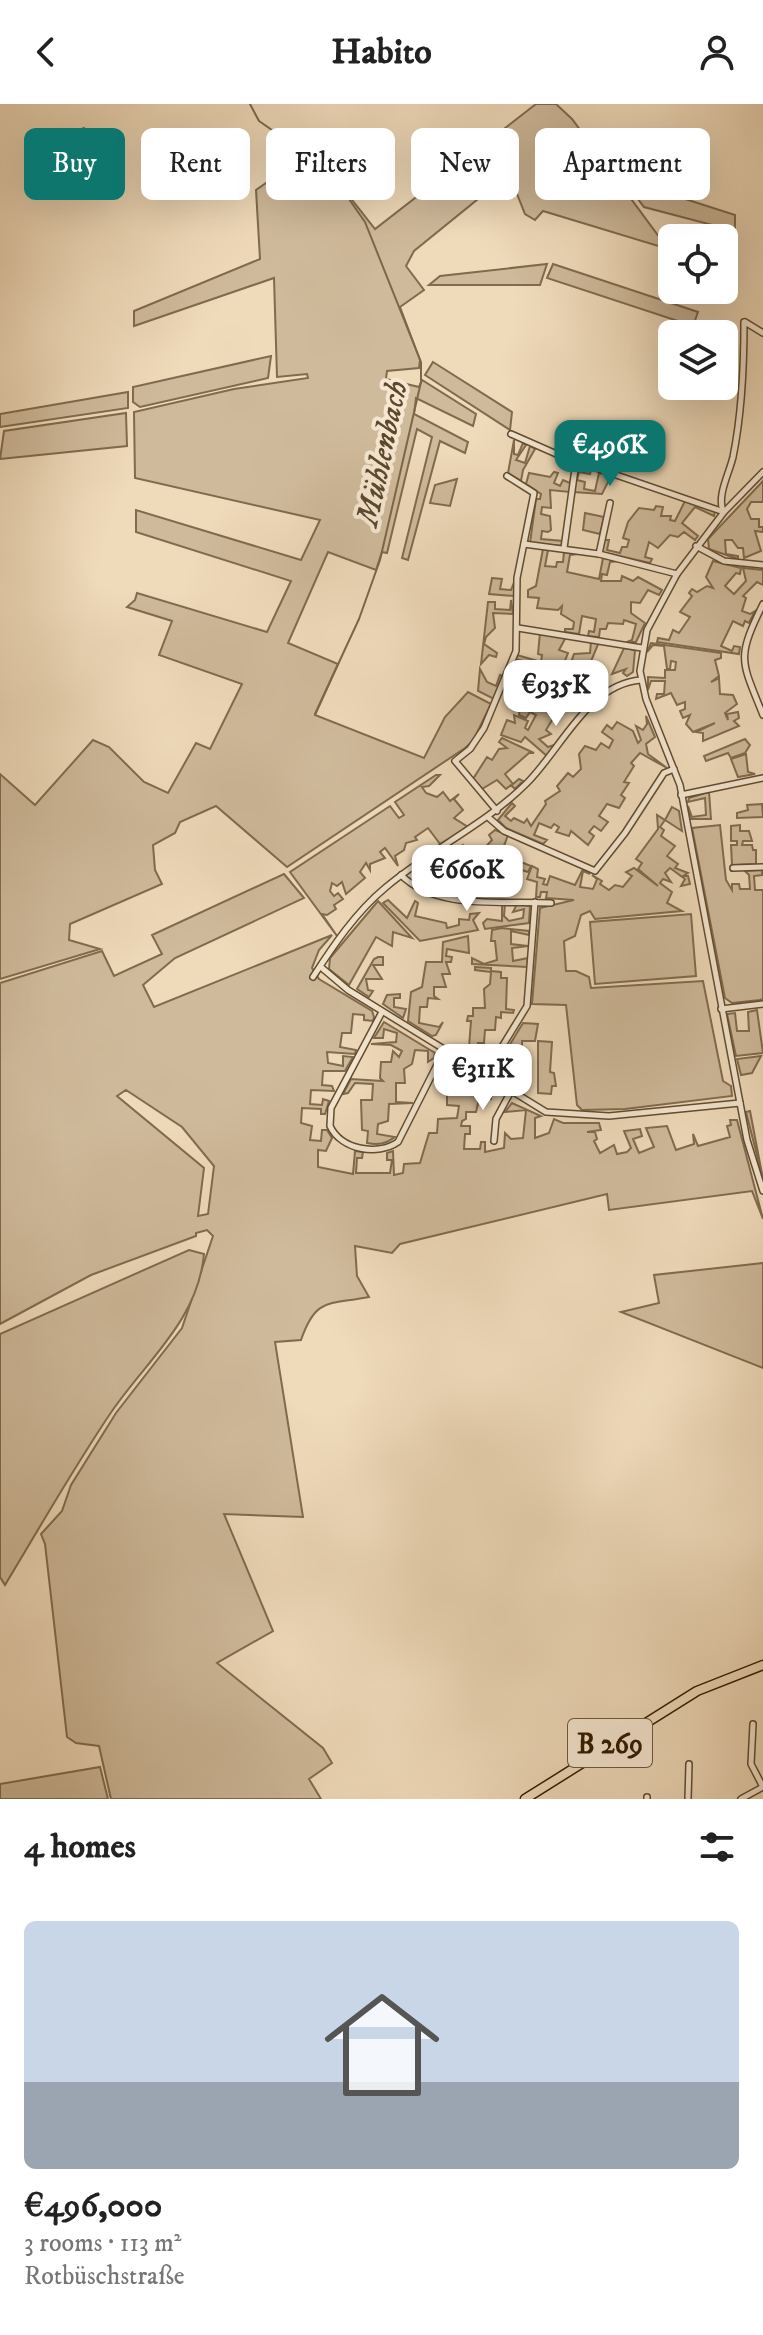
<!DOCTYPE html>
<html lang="en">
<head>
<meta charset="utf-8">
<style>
  :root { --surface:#fff; --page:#f2f2f2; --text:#222; --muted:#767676; --line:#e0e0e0; --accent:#0f766e }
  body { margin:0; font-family:"IM FELL DW Pica",serif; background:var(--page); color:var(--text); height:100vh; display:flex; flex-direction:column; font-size:30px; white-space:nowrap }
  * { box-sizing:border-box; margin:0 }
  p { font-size:26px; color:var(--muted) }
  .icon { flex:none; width:44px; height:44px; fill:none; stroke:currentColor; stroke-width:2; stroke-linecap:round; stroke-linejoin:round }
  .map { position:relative; height:1695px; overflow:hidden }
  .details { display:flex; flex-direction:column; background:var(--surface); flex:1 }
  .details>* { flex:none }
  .hud { position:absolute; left:24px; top:24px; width:716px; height:72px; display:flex; gap:16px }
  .tools { position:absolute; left:658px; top:120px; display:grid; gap:16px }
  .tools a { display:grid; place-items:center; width:80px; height:80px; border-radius:12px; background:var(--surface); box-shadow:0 8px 32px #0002; font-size:40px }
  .price { position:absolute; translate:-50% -68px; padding:0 18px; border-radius:16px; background:#fff; color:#222; font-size:26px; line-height:52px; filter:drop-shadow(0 2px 4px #0008) }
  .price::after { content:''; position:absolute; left:50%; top:48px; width:24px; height:18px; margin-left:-12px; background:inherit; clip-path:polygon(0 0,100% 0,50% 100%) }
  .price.active { background:var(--accent); color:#fff }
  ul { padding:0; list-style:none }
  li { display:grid; align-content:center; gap:16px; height:424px; padding:0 24px }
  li+li { border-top:2px solid var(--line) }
  li span { display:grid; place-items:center; height:248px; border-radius:12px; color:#555 }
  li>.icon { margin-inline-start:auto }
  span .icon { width:144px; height:144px; fill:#fffc; stroke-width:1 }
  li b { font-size:34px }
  h2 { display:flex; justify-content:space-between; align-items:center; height:96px; padding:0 24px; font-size:34px }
  .pill { padding:0 28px; border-radius:12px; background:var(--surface); box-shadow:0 8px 32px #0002; font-size:28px; line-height:72px }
  .pill.active { background:var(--accent); color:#fff }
  header { display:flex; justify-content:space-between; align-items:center; height:104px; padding:0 24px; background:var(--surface); font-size:36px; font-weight:800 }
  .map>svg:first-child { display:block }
</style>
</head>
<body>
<header><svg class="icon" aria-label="back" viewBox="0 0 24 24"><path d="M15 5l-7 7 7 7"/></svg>Habito<svg class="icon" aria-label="person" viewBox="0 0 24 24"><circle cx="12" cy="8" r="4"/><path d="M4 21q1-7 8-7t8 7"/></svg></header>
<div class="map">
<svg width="763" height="1695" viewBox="0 0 763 1695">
  <rect width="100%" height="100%" fill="#efdaba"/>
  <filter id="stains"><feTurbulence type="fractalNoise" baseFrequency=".0025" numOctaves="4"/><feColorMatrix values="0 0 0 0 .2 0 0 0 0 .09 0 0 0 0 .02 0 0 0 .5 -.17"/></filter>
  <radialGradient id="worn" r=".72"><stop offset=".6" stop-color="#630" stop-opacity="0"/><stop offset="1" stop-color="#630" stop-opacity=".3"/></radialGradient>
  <g fill="#cfba9b" stroke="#806b4e" stroke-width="2" fill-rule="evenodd">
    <polygon points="536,0 556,0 572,15 668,145 543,107 535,116 525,110 509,70 414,147 406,162 424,186 400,203 420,256 419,264 387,267 386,275 419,283 422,276 476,310 473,322 416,294 414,310 468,338 465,349 440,337 408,456 402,454 432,333 417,325 387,449 382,448 376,466 328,448 288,539 338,560 315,611 424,654 445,613 468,588 491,600 473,637 465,644 287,763 216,702 180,718 175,729 153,741 155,766 162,780 70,820 69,836 100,845 0,875 0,670 35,701 93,636 109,643 144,678 168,689 196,639 210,645 242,580 159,551 172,517 127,503 135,496 137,489 267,528 291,477 136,428 136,406 301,456 320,416 135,374 134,308 234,285 308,274 307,270 277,273 274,174 134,222 134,207 260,155 256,86 313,46 375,125"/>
    <polygon points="84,24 92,54 62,64 53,35"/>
    <polygon points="623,75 735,111 735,127 644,103"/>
    <polygon points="547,160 540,181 429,181 440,172"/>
    <polygon points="553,160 698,208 693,222 547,174"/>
    <polygon points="271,252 268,274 140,303 133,298 133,283"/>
    <polygon points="433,258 512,308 510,326 425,271"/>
    <polygon points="128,288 128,304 0,323 0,310"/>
    <polygon points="126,309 127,342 0,355 4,327"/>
    <polygon points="514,336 514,350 518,351 523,339 526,341 516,356 525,359 530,342 535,345 523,366 521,377 508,369"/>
    <polygon points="567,358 574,361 570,388 550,386 551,404 542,403 541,410 550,412 551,426 548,428 542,427 541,435 563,437 563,442 530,439 536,395 540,395 541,390 526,380 529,369 550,373 554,368 558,369 554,379 560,382 563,376 570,379 573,364 566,361"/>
    <polygon points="578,362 591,366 590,370 579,368 577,376 585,378 584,385 595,387 599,369 611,372 602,390 574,388"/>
    <polygon points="457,375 450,402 430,399 435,381"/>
    <polygon points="763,377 763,398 751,398 747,405 751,415 759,415 759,423 763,423 763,428 755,427 761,447 744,454 743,444 738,444 732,436 725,436 726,450 738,452 738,455 709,445 708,435"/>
    <polygon points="685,397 715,407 714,412 695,403 682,419 698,432 695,436 684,428 678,433 670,431 658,444 649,438 645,453 652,455 650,459 602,448 604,436 609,436 607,446 620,449 622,443 627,443 629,436 623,434 628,418 639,404 654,406 656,402 663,403 661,412 671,412 670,416 675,417"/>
    <polygon points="585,409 604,413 600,430 583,426"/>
    <polygon points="543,445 548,446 545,462 556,463 557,458 563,458 564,448 578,450 570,451 567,468 599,475 603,454 619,457 610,458 607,471 602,470 601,477 621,477 622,472 633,477 638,473 662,486 659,491 648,486 640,499 631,498 631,509 645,519 636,538 627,538 632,536 636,520 624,516 623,520 608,519 606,525 600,525 599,533 588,532 589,527 594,528 596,515 582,512 579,530 565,528 565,525 573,525 574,518 561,510 562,502 558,506 537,504 539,494 528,493 528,486 536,482"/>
    <polygon points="713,457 741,464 740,470 736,469 725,482 734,490 746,477 743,464 763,466 763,481 757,478 743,492 746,494 742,507 750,510 755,507 749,519 745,517 743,522 733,517 721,542 732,547 734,542 740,543 739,550 657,538 658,534 669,536 673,526 679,529 690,513 680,508 692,492 689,489 692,485 697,488 707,482 713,484 706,473"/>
    <polygon points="492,474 502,475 500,485 511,486 515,476 514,492 489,490"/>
    <polygon points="511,496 513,510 493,509 495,524 486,533 484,540 497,549 496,553 489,551 481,560 488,498 495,498 495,505 510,506"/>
    <path d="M540,529l26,4 -7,13 9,3 -6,15 6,3 6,-17 16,-1 1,-12 8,1 -15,36 -11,15 10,8 -2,3 -15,-12 -7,9 3,3c-5,8 -11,18 -16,26l5,4 -12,5 9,8 9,-3 -10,12 -22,-19 -4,5 -20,-7 6,-15 8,3 -1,-8 14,6 -3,7 3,2 8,-15 -6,-3 -4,6 -7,-3 2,-15 10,3 3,-7 -10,-4 2,-7 25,8 -23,-9 5,-20 -17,-5 1,-4 24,7 1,-7 -4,-1z"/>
    <polygon points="651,539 721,549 721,554 715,556 719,572 711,578 719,574 720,590 733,591 737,600 725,609 728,616 727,610 738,608 739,614 734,617 739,622 703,637 703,629 696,628 715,619 693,628 686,620 690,611 683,614 680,607 685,605 685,598 677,601 671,589 656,595 657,590 664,590 665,577 651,577 648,586 648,573 665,574 665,566 675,566 676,558 671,557 670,565 667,565 664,542 653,541 647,548"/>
    <polygon points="624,544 635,546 633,568 627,572 623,569 626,565 612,570"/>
    <polygon points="480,565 487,578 496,582 500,571 504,573 494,595 478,587"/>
    <polygon points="646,612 655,633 646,640 648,650 667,664 640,649 631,659 634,662 624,678 629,679 621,691 625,694 619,704 607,700 599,712 608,718 601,727 594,722 589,728 594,732 588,741 571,727 569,732 556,728 559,723 554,720 551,724 539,719 534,731 547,736 543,740 506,724 498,716 512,699 515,702 505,712 511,717 514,714 524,719 527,715 531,722 546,700 545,697 560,687 557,682 568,669 573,673 581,665 579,650 585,642 596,646 601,639 609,644 613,636 602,628 607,621 612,625 617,618 633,627 638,639 641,636 636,622 643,626 647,620"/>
    <polygon points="502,634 534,649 529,649 505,670 513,680 519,675 523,677 515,685 511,681 506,685 497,676 482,685 473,675 487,653 492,656 499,645 507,644 499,638"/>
    <polygon points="745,635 750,641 745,649 731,654 728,649 706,657 704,652"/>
    <polygon points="746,650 748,668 755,670 738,673 731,655"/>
    <polygon points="436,671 440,671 429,682 422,683 426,689 437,693 443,688 450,697 459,690 454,695 463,706 454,714 468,723 440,740 428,724 415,733 417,736 406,739 404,746 395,752 398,762 385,744 380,748 385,754 370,760 370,766 366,759 360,768 365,774 346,790 342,778 337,782 332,779 330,787 334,792 338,789 343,795 334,801 336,805 327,811 322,810 337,832 290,768 390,702 399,714 404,711 395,698"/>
    <polygon points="709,688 711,715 690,715 688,702 692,713 706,711 705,694 688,698 689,694"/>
    <polygon points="762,700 763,713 737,714 737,709 748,706 747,701"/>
    <polygon points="672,703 679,707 682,727 665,716 660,723 664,726 661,732 675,742 667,752 678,760 675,764 688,769 683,772 688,772 690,780 681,782 685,775 670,764 665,769 671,778 663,775 660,779 672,788 667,799 682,807 595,815 590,807 581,811 575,832 564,837 566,867 576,867 589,873 591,884 703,877 723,977 731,982 732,992 625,1005 582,1006 577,1001 566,901 532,900 540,804 574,796 546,794 547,788 541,788 540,793 536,793 537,778 527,775 532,762 538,765 537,773 545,775 543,780 547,781 550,772 575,781 583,765 590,770 583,767 580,783 593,785 597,775 592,771 602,777 600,780 609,786 615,781 623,783 632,772 626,768 634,764 658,782 638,765 642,759 636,755 658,725 657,711 665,716"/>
    <polygon points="720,721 726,776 732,786 732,780 739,780 740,785 750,785 749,771 745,767 762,766 762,771 754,772 755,786 763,786 763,895 760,896 732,899 725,894 692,724"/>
    <polygon points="740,721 740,727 749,727 752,737 743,737 742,741 752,741 753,746 756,746 756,760 732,761 731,741 737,741 737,737 731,737 731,722"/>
    <polygon points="495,726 508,731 501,750 531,762 528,768 522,766 519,785 513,785 511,776 498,774 491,784 492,768 495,767 490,766 479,750 492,736 489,731"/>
    <polygon points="463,741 475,759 481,756 490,768 490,775 482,775 482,768 471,770 458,744"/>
    <polygon points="438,750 445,762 453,758 457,764 463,761 470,771 455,774 454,782 442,781 454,783 454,789 430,787 434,775 439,779 445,772 430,756"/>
    <path d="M284,770l20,24 -129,60 -32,27 11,22 178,-72 -13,15 -7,18 7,11 53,32 2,6 -1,4 -9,-1v-5l-11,-1 -2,19h-9l-2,14 16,3 -1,4 -28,-2 1,11 15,3v-10l10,1 -8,14h-22l-1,14 10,1 2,5 -23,-1 -1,14 12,1 1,-6 6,2 -4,13h-4v-5l-19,-1 -1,15 11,3 -2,14 11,1 1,-11h5l5,8 -6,13 -8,-1v17l35,7 2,-23 8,1 -1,6h-5l-1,15h34l2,-13h-5v-7l6,-2 1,24 9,-2 1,-9 16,-1 9,-30h8l1,-14 19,-1 2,-12 -12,-1v-15l19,-1 -9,-1v-15l-18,-3 9,-9 44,29 -1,9 -11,-4 -4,17h-10v7l-4,2 -1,5h9v8h-5l-1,15h16l1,-7h4v10l19,-4 1,-15 6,6 12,-1 3,-28 -21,2 7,-9 29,13 -6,2v20l14,-5 5,-14 9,4h36l2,7 -14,2h8l2,7 -3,2 6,12 14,-8 3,9 10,-2 4,-4 -7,-17 16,-2 2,7 -9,3 6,14 15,-6 -8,-19 21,-2 9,24 18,-6 -1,-10 5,12 32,-9 -3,-11 4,-1 -1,-5h7l26,99 -11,-28 -143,19 -2,-16 -207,50 -8,9 -37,-7 2,30 12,21c-41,8 -53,0 -68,43l-26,2 28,175 -79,-3 49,117 -56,32 106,85 9,15 -23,16 12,20h-210l-12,-53 -23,-3 -9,-6 -22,-193 -4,-10 21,-23 9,-26 45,-72 66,-85 31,-92 -6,-6 -11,3v3l-105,39 -91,49v-341l102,-32 12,25 48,-22 -10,-19zM126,986l56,37 32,39 -6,48 -10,2 6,-48 -87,-72z"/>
    <polygon points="388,796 407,814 415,797 418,799 415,812 446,819 447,824 459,821 459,815 469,816 470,810 479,809 473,816 478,826 420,837 383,799"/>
    <polygon points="378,797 412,834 393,828 392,842 376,833 349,881 329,865 330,854"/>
    <polygon points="502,800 505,800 504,812 509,817 523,814 524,805 513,808 517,800 530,802 529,819 485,825 483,819 487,815 502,817"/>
    <polygon points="691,810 696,872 595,880 590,818"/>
    <polygon points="502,824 529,827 529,831 511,827 511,840 528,842 512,844 513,857 528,854 527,863 472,860 472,854 484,860 497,856 495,837 491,837 492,826"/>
    <polygon points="468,832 469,849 447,845 446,852 452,853 451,858 446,858 450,870 442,870 446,883 434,883 434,892 438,895 428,894 427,903 420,903 419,919 439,923 443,918 436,931 432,932 408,917 411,888 422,883 426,858 442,858 443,838"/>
    <polygon points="378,853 383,853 383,861 373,861 382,875 366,875 368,886 373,887 369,893 357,885 374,855"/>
    <polygon points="475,863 491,864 491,867 501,868 501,874 507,874 506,905 514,906 513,909 501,908 501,914 496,913 495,926 485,926 484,939 478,939 477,952 485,953 496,945 482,963 449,944 469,943 471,917 467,917 468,912 473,912 473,904 485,904 484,885 490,880 491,868 475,866"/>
    <polygon points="400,890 400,894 394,894 394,903 406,905 403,914 383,900 387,891"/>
    <polygon points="757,906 763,949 736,952 727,910 735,909 737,927 749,927 748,908"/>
    <path d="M384,918l51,31 -1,5 -6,4v-11l-13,-1 -3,14 -8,5 1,14h-9v19l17,1 -24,1 -1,17 -10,3 -1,10 18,3c-9,7 -17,8 -28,6l1,-12 -6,-1 -1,-30h11l1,-16 -18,-1 -7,10 -5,1 8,-15 32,2 -3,-3 1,-16h10l2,-11 6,6 3,-6 -11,-6 -20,-1 25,-2 1,-9 -13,-4 -1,9h-9z"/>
    <polygon points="523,919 538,920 535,937 522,937 522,943 518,943 517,967 510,966 509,972 516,973 516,986 496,974 501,966 495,965"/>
    <polygon points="538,937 552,938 550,968 554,969 556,982 552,982 551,990 538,989"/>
    <polygon points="761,952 752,969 741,971 737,955"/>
    <polygon points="750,1007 763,1075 746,1008"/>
    <path d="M189,1146l15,4c-6,66 -57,106 -92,157 -38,56 -72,116 -107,174l-5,-8v-243z"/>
    <polygon points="763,1159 763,1264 621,1208 659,1199 654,1171"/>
    <polygon points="100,1663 108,1695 0,1695 0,1680"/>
  </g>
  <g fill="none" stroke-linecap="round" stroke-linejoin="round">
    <polyline stroke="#7c674a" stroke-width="2" points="250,0 259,17 328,65 365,118 421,258 421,278 380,456 359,515 315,610"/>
    <g stroke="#604c2f" stroke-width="8">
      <g id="street">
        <polyline points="745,218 763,229"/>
        <polyline points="511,330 561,352 724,408"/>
        <polyline points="763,368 724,408 677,470 647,526 640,567 646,595 680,681 747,1036 763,1087"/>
        <path d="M723,407c-6,-16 6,-37 10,-54 9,-44 11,-90 11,-135"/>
        <polyline points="524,440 599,450 677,470"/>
        <polyline points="696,442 724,457 763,461"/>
        <polyline points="564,444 576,358"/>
        <polyline points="599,450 610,399"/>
        <path d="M763,500c-27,55 -22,56 0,111"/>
        <polyline points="518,524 642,544"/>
        <polyline points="681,691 763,674"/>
        <polyline points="497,707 455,657 470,645 484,624 516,547 517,474 534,389 507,372"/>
        <polyline points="489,714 504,727 595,767 625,729 664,669 674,665"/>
        <polyline points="733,764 763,763"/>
        <path d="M401,771c36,36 103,25 150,28"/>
        <polyline points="322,864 348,886 546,1008 609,1012 740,999"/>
        <path d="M313,873c20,-31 43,-65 72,-89 46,-39 100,-63 142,-105 35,-35 61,-99 114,-103"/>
        <polyline points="721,905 763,900"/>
        <path d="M382,908l-51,96 -1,18c11,24 48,30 68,16l46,-91"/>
        <polyline points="484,972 527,902 535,798"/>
        <polyline points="494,1037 496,1015 510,989"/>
        <polyline points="647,1695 647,1693"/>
        <polyline points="688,1695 689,1660"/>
        <polyline points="741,1695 763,1683 751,1660 753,1620"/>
      </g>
    </g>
    <g stroke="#311c01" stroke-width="11">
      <polyline id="primary" points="525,1695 697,1587 763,1561"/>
    </g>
    <use href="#street" stroke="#f5e7d2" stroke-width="5"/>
    <use href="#primary" stroke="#efdaba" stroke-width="8"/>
  </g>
  <g text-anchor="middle" stroke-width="8" stroke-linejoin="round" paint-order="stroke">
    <rect fill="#f5e7d2" stroke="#6c5940" stroke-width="2" x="568" y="1615" width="84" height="48" rx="6"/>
    <g font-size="28" font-weight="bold" fill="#311c01">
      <text x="610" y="1649">B 269</text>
    </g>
    <g font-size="32" font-style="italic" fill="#5d482c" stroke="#f5e7d2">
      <text transform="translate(381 349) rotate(-78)" y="11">Mühlenbach</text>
    </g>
  </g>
  <rect width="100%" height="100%" filter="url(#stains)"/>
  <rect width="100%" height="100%" fill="url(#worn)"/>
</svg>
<div class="tools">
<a><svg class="icon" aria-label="locate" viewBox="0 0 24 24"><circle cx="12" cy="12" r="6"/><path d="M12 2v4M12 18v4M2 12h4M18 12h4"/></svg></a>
<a><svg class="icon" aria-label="layers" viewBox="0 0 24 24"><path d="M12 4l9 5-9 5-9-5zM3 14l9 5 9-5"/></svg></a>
</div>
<b class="price active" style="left:610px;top:384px">€496K</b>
<b class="price" style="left:556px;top:624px">€935K</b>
<b class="price" style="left:467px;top:809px">€660K</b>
<b class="price" style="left:483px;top:1008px">€311K</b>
<div class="hud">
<a class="pill active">Buy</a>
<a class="pill">Rent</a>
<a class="pill">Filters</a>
<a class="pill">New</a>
<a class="pill">Apartment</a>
</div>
</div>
<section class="details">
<h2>4 homes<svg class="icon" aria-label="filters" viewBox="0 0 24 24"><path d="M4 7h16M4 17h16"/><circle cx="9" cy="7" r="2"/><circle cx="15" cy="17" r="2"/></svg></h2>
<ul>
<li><span style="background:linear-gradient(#c9d6e8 65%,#9aa5b1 0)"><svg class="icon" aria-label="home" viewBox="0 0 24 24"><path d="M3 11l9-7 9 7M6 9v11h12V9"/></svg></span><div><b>€496,000</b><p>3 rooms · 113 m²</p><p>Rotbüschstraße</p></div></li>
</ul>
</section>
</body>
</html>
